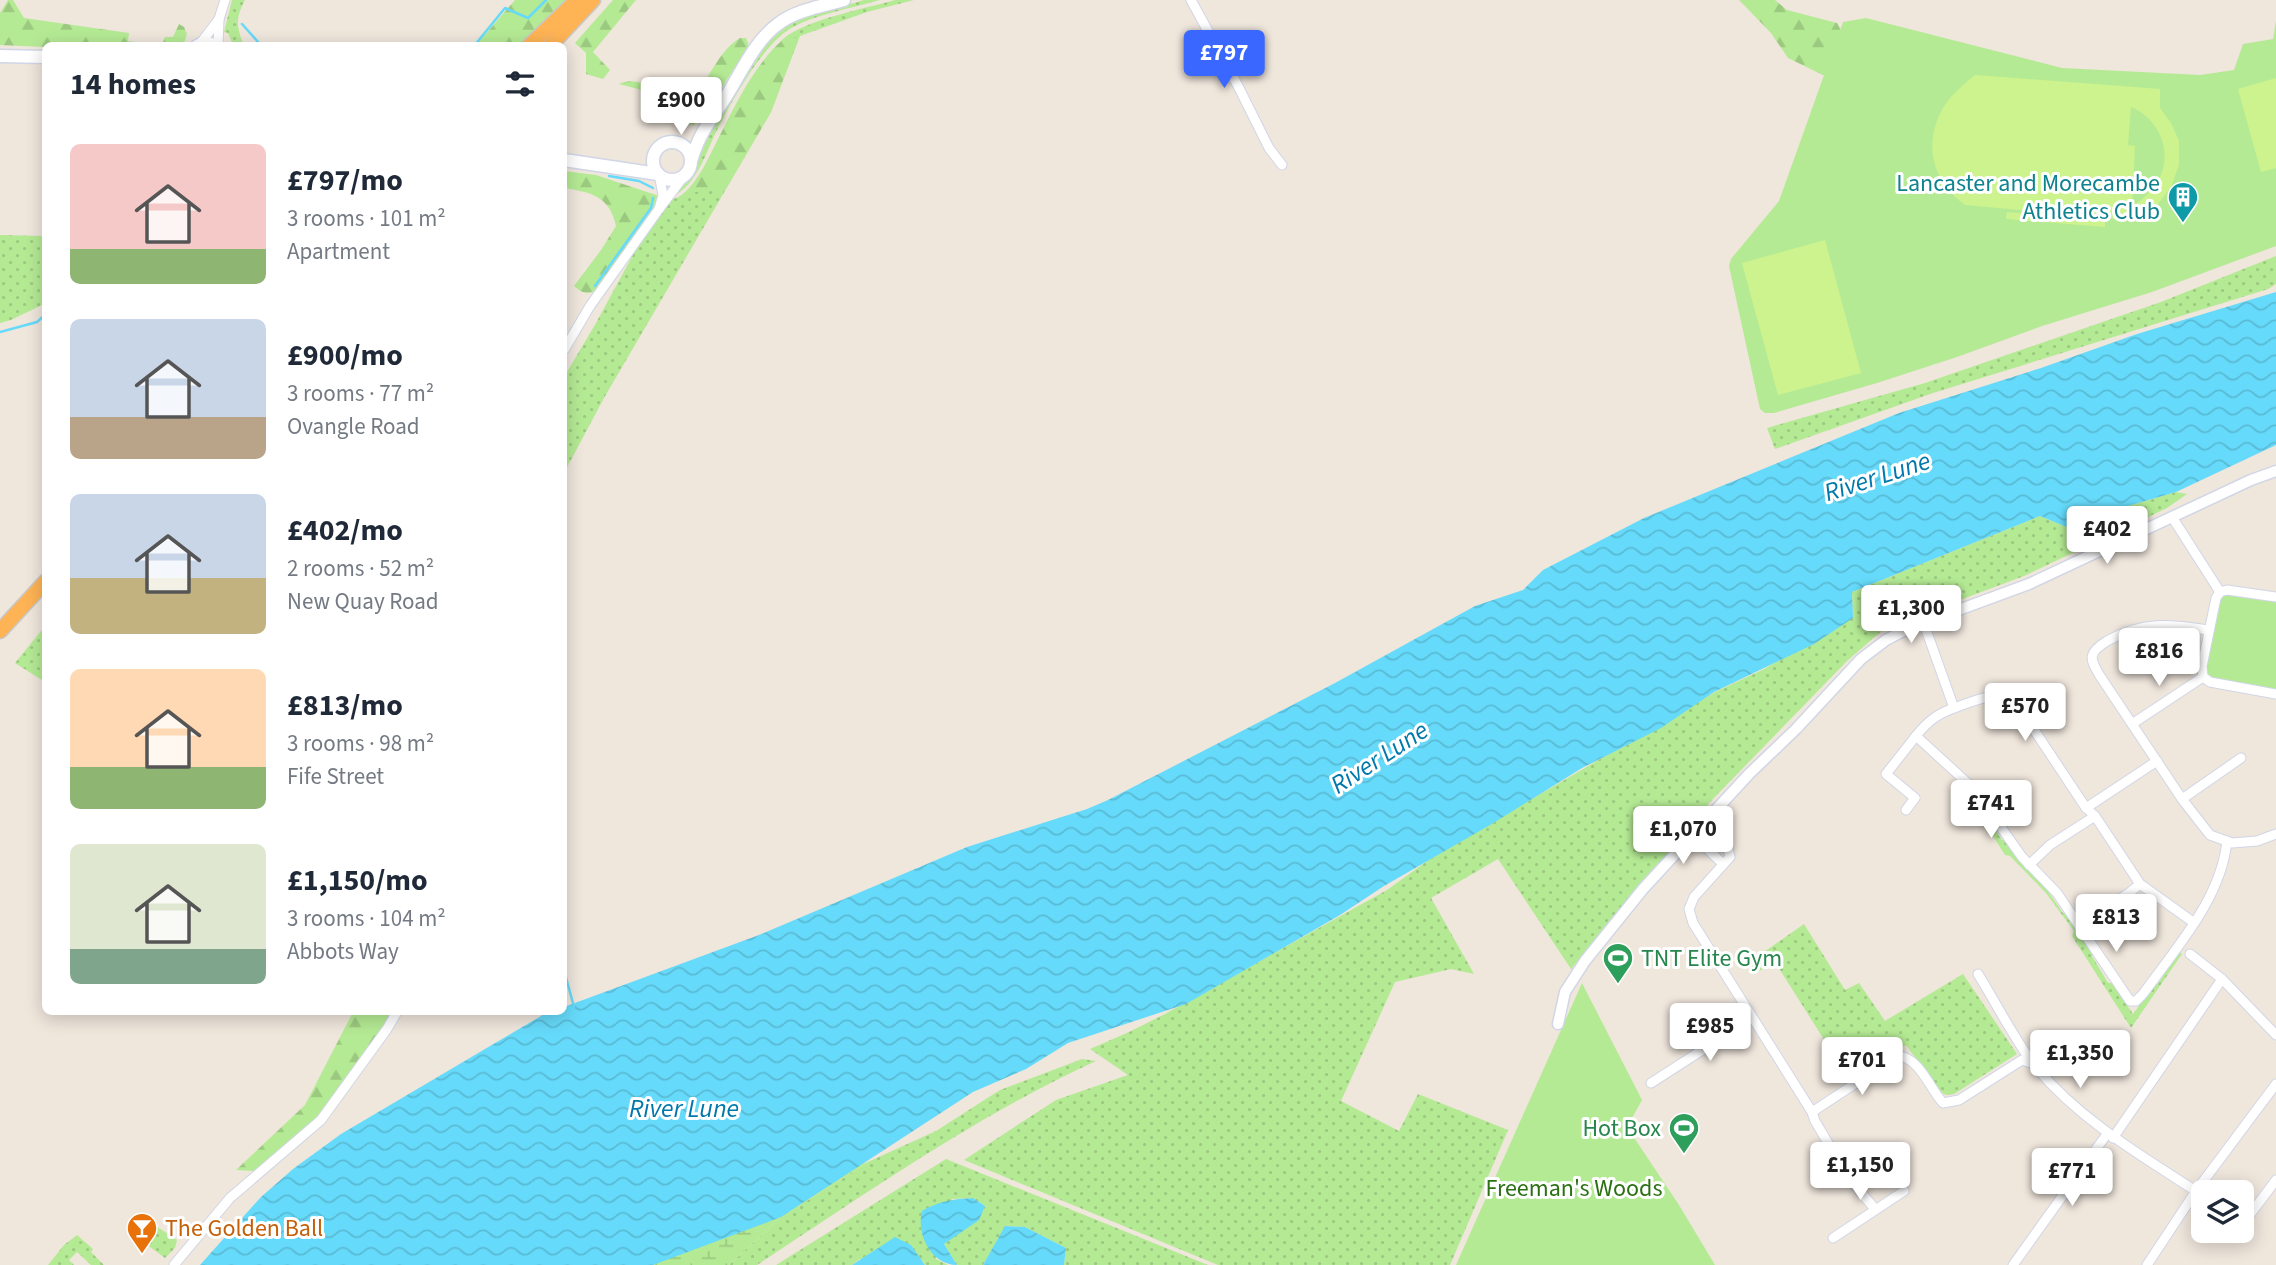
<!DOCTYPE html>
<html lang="en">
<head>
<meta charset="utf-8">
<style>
  :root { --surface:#fff; --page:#f2f2f3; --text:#1f2937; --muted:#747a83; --accent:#3967ff }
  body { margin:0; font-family:"Source Sans 3",sans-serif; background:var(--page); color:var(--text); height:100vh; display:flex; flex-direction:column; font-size:26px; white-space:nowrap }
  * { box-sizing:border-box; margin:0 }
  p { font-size:23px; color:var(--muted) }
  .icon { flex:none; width:38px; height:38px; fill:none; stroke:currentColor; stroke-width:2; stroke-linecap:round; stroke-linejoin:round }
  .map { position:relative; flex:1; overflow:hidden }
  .sheet { position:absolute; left:42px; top:42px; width:525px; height:973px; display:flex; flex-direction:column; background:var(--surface); border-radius:10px; box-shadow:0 4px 18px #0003 }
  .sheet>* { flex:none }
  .tools { position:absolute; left:2191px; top:1180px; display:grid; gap:14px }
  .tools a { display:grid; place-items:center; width:63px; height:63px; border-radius:10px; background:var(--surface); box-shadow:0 4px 18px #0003; font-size:35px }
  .price { position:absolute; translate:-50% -60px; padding:0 16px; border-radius:7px; background:#fff; color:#222; font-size:23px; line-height:46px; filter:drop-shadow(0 2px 4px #0008) }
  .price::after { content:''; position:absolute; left:50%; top:42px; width:21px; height:16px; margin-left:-10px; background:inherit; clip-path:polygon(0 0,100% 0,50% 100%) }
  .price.current { background:var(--accent); color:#fff }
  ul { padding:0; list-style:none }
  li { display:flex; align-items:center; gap:21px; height:175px; padding:0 28px }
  li span { display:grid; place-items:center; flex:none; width:196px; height:140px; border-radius:10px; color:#555 }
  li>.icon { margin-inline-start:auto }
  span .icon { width:84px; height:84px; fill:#fffc; stroke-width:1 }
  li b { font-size:30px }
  h2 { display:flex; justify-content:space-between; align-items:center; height:84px; padding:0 28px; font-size:30px }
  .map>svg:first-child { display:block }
</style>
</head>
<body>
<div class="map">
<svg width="2276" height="1265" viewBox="0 0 2276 1265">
  <defs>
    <pattern id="grass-dots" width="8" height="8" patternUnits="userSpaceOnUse" patternTransform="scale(1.75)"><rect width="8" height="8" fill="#b5ea94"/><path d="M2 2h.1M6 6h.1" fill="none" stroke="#9cc980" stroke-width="1.8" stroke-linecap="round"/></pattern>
    <pattern id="forest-firs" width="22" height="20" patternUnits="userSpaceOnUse" patternTransform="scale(1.75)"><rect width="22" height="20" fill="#b5ea94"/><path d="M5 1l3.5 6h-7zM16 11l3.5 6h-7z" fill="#9cc980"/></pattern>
    <pattern id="wetland-marsh" width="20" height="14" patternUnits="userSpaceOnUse" patternTransform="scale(1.75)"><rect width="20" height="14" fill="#b5ea94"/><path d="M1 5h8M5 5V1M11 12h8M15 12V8" fill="none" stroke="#9cc980"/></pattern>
    <pattern id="water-waves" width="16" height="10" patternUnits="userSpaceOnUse" patternTransform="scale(1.75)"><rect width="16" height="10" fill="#66dafa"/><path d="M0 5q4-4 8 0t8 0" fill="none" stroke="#59bbd6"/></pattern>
  </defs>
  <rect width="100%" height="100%" fill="#efe6dc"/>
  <g fill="url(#grass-dots)">
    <path d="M232,0h13c-9,17 -9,25 -2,43l8,2h-18l-5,-12 -4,-1z"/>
    <path d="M864,0h16c-28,8 -68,15 -92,30 -27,18 -56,71 -71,100 -11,22 -20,55 -44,66l21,-22 6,-29 68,-103 19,-16 17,-8z"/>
    <path d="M895,0h19l-47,12 -67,24 -29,76 -167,286 -40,75v-96l32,-54 38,-70 37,-54c25,0 53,-73 65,-94 13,-22 28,-49 47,-66 24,-20 81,-30 112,-39z"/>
    <polygon points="0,235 45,236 46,303 11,320 0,323"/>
    <polygon points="2276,256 2276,284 2268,289 1933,393 1775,449 1767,428 1925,383 2161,302"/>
    <polygon points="2176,492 2187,494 2167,508 2024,576 1885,628 1847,661 1709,803 1693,826 1571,969 1498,859 1431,898 1474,974 1451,969 1395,982 1341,1101 1399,1131 1418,1094 1508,1130 1450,1265 1218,1265 964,1160 1056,1100 1128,1075 1090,1049 1129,1032 1165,1014 1387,890 1430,859 1487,825 1715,692 1764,669 1853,618 1852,592 2040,516 2069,528 2089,517"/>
    <polygon points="45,626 45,682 15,663"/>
    <polygon points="1983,807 1987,812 1985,815 2002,840 2005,839 2019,859 2047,886 2047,890 2063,913 2067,913 2093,953 2092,956 2108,983 2112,983 2133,1014 2155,984 2158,984 2178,951 2182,954 2131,1028 2072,936 2074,931 2046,893 2010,856 2005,855 1977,811"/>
    <polygon points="1804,924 1845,990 1859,983 1885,1021 1963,974 2017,1054 1954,1094 1946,1095 1939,1091 1906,1045 1844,1082 1830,1061 1835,1057 1775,962 1754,974 1747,964"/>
    <path d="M1082,1059l14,2c-120,55 -229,132 -339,204h-28l52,-48 89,-56 66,-30 64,-41z"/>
    <polygon points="946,1159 1208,1265 1064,1265 1066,1248 1025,1227 1006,1226 983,1265 957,1265 944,1244 985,1206 973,1198 952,1199 936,1259 948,1265 925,1265 923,1261 860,1259 852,1265 776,1265"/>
    <polygon points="153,1224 177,1240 175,1248 165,1258 142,1241 145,1237 143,1235"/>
    <polygon points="77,1235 93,1249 91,1252 104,1265 91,1265 77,1252 69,1260 74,1265 48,1265 64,1245"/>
  </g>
  <g fill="url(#forest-firs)">
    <polygon points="8,0 13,0 24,18 129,33 128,41 162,45 165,37 173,37 179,24 184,27 187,34 184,43 178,45 45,47 0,45 0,13"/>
    <polygon points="515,0 566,0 530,38 520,45 475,46"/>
    <polygon points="613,0 636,0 593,52 610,70 603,79 586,74 586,53 575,43"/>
    <polygon points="1739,0 1775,0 1787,10 1837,23 1845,38 1829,78 1788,58 1771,33"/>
    <path d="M790,34l8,6 -27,72 -44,75 -43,7c15,-15 23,-33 32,-51 19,-37 40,-84 74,-109z"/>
    <path d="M740,38h6l3,8 -42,64 -14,16 -36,-32 -38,-10c21,-10 43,10 61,22 25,-10 33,-52 60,-68z"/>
    <path d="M564,171l32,4 63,21c-2,20 -50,76 -64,95 -9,4 -14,1 -21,-5l27,-36 15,-24c-6,-30 -26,-34 -52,-38z"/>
    <polygon points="353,1012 391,1012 388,1019 329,1105 292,1141 254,1171 236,1170 305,1105"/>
  </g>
  <polygon fill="url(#wetland-marsh)" points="870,1161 781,1217 729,1265 592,1265"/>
  <g fill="#b5ea94">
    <polygon points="1866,18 2062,68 2200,75 2234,70 2243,44 2273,39 2276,21 2276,246 2152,292 2042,326 1957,357 1877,383 1774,413 1765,413 1760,409 1729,266 1731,259 1779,201 1843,22"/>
    <polygon points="2220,592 2276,597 2276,694 2210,682 2202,666"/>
    <polygon points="1582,983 1642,1100 1627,1127 1679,1205 1715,1265 1456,1265"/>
  </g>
  <g fill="#cdf38e" fill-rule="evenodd">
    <path d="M1975,75l185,14v19l11,15 8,18v24l-8,22 -13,17 -20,13 -17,2 -156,-14c-31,-22 -42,-58 -24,-93 7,-15 22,-27 34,-37zM2131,107c34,14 46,58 18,85 -5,6 -10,11 -17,13l3,-59 -7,-1z"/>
    <polygon points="2276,78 2276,168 2261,172 2238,89"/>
    <polygon points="2007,212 2105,221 2105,227 2006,219"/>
    <polygon points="1825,240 1861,373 1778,395 1742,263"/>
  </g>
  <g fill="url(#water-waves)">
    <polygon points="2276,292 2276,445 2176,492 2090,517 2069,528 2040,516 1852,592 1853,618 1814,644 1714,692 1661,728 1582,768 1490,825 1384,886 1340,915 1186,1004 1068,1043 1026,1069 973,1092 781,1217 653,1265 200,1265 261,1197 293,1169 341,1134 546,1013 564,1012 564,1007 759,935 967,847 1087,809 1108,800 1335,683 1475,606 1523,590 1543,570 1644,518 1899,413 2041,368 2137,334"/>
    <path d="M973,1198l12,8 -6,14 -35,24 13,21c-26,0 -41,-31 -35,-54 17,-10 31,-12 51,-13z"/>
    <polygon points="1005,1226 1025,1227 1066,1248 1064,1265 983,1265"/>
    <polygon points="895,1237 911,1245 925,1265 852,1265"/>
  </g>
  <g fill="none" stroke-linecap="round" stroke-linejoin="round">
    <g stroke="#66dafa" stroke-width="2.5">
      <polyline points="242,24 259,43 267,46"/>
      <polyline points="474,46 505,8 528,18 546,0"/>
      <polyline points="609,176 639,181 653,188"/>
      <polyline points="595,286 651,208 653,198"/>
      <polyline points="0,332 37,322 46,314"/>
      <polyline points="564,970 574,1007"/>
    </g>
    <g stroke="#d1d6e6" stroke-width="11">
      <g id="minor">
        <polyline points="1191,0 1238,86 1269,148 1282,165"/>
        <polyline points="200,44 219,19 225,0"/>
        <polyline points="218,46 219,19"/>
        <polyline points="659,174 663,195 659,209 684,176"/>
        <polyline points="564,350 590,306 659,209"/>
        <polyline points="2172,517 2220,592"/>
        <polyline points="2276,597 2227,590 2220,592 2216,598 2202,666 2203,677 2210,682 2276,694"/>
        <path d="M1924,624l30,84c-17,6 -27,14 -38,28l58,53 48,68 35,36 73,108h6l7,-7c33,-46 78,-95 84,-153"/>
        <path d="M2208,630c-39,-6 -65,-9 -101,11 -19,12 -18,17 -7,35l82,123 28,36 22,8 25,-2 19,-7"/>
        <path d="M1954,708c24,-8 44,-21 65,-1l67,101 9,8 45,68 53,38"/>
        <polyline points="2132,724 2203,677"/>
        <polyline points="2182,799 2241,758"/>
        <polyline points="2086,808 2157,761"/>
        <polyline points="1906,810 1915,798 1886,774 1916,736"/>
        <polyline points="1703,823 1728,849 1730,857 1694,897 1689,909 1693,923 1812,1112 1815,1121 1848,1177 1875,1209"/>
        <polyline points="1692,834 1723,864"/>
        <polyline points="2029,865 2050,845 2095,816"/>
        <polyline points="2079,926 2129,893 2140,884"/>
        <polyline points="2190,954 2222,979 2276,1035"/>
        <path d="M1978,974c17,27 37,67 57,92 44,53 103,88 161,125"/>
        <polyline points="1651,1083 1752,1018"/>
        <path d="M1812,1112l85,-56c22,0 33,33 46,47l16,-3 63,-40 12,4"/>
        <polyline points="2113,1138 2222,979"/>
        <polyline points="2242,1225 2276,1180"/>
        <polyline points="2233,1236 2238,1230"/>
        <polyline points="1833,1238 1904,1191"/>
        <polyline points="174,1265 230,1198 321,1120 387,1029 397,1012"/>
        <polyline points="2013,1265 2107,1134"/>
        <polyline points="2147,1265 2196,1191 2276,1084"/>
      </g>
    </g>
    <g stroke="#d1d6e6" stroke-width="13">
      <polyline id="tertiary" points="1558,1024 1565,992 1585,961 1643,889 1749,774 1796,729 1861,659 1886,640 1907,629 2029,584 2251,480 2276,471"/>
    </g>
    <g stroke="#d1d6e6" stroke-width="15">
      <g id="secondary">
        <polyline points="197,46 205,42 216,46"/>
        <polyline points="0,56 46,57"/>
        <circle cx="672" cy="161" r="19"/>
        <polyline points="564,160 658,174"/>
        <path d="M691,161c9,-30 20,-41 36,-66 15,-24 28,-54 51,-71 18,-14 45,-18 66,-24"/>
      </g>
    </g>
    <g stroke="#c8c8c8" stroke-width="17">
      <g id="trunk">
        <polyline points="529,46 577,0"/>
        <polyline points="550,46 593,0"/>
        <polyline points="0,631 46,581"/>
      </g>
    </g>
    <use href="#minor" stroke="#fff" stroke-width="9"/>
    <use href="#tertiary" stroke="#fff" stroke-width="10"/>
    <use href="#secondary" stroke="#fff" stroke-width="12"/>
    <use href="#trunk" stroke="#feb354" stroke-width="14"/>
  </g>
  <defs>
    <g id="building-pin" transform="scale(1.575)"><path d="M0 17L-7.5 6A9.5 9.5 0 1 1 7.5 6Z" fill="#0f9aa8" stroke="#fff"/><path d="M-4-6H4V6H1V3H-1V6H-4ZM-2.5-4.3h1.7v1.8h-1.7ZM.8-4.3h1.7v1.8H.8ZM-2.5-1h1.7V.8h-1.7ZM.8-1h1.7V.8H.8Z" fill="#fff"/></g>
    <g id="stadium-pin" transform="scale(1.575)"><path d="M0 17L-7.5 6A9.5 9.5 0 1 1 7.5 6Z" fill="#2e9e5b" stroke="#fff"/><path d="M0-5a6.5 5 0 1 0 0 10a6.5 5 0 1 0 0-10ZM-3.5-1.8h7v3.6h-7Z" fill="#fff"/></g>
    <g id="bar-pin" transform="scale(1.575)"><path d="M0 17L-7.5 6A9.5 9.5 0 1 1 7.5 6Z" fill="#e8710a" stroke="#fff"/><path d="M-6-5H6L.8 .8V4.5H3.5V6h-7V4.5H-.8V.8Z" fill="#fff"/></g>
  </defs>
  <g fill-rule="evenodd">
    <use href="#building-pin" x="2183" y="197"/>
    <use href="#stadium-pin" x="1618" y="958"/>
    <use href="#stadium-pin" x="1684" y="1128"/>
    <use href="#bar-pin" x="142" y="1228"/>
  </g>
  <g text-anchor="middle" stroke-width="6" stroke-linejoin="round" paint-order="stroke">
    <g font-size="24" fill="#0d838f" stroke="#fff" text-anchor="end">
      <text x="2160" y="191">Lancaster and Morecambe<tspan x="2160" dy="28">Athletics Club</tspan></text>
    </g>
    <g font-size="24" fill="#27864d" stroke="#fff" text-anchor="start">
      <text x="1641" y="966">TNT Elite Gym</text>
      <text x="1661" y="1136" text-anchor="end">Hot Box</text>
    </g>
    <g font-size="24" fill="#2b7113" stroke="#fff">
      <text x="1574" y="1196">Freeman's Woods</text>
    </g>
    <g font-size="24" fill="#c56008" stroke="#fff" text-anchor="start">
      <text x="165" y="1236">The Golden Ball</text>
    </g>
    <g font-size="26" font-style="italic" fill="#0078ab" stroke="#fff">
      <text transform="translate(1877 476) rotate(-18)" y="9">River Lune</text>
      <text transform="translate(1379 757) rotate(-33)" y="9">River Lune</text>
      <text x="684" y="1117">River Lune</text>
    </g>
  </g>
</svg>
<div class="tools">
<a><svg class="icon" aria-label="layers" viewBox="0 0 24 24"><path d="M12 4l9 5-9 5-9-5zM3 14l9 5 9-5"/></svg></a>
</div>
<b class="price current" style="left:1224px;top:90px">£797</b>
<b class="price" style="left:681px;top:137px">£900</b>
<b class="price" style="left:2107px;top:566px">£402</b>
<b class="price" style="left:1911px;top:645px">£1,300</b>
<b class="price" style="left:2159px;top:688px">£816</b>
<b class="price" style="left:2025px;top:743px">£570</b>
<b class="price" style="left:1991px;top:840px">£741</b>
<b class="price" style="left:1683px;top:866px">£1,070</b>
<b class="price" style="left:2116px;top:954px">£813</b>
<b class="price" style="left:1710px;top:1063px">£985</b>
<b class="price" style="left:2080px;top:1090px">£1,350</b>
<b class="price" style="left:1862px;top:1097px">£701</b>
<b class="price" style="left:1860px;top:1202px">£1,150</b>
<b class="price" style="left:2072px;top:1208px">£771</b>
<section class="sheet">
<h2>14 homes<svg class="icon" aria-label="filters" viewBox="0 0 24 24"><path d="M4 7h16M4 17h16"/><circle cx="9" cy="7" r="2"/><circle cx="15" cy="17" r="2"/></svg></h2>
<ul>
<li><span style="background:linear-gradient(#f6c9c9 75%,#8fb573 0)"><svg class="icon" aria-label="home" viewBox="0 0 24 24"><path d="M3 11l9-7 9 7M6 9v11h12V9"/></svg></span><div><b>£797/mo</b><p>3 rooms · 101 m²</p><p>Apartment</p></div></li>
<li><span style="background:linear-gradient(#c9d6e8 70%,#b9a48a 0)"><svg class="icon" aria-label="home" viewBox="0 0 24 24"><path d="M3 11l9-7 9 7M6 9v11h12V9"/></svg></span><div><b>£900/mo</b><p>3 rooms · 77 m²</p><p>Ovangle Road</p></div></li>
<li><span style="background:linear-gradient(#c9d6e8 60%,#c2b280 0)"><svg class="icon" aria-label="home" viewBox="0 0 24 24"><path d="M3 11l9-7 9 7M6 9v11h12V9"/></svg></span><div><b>£402/mo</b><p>2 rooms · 52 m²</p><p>New Quay Road</p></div></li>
<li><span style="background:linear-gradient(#ffd9b3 70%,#8fb573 0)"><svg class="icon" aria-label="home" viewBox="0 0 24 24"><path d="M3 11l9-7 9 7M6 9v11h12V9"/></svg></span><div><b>£813/mo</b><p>3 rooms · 98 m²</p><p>Fife Street</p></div></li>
<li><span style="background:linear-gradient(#dfe7d0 75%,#7fa58c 0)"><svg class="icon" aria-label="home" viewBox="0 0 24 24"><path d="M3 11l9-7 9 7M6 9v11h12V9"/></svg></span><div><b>£1,150/mo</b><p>3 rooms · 104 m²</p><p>Abbots Way</p></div></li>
</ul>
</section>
</div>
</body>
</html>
